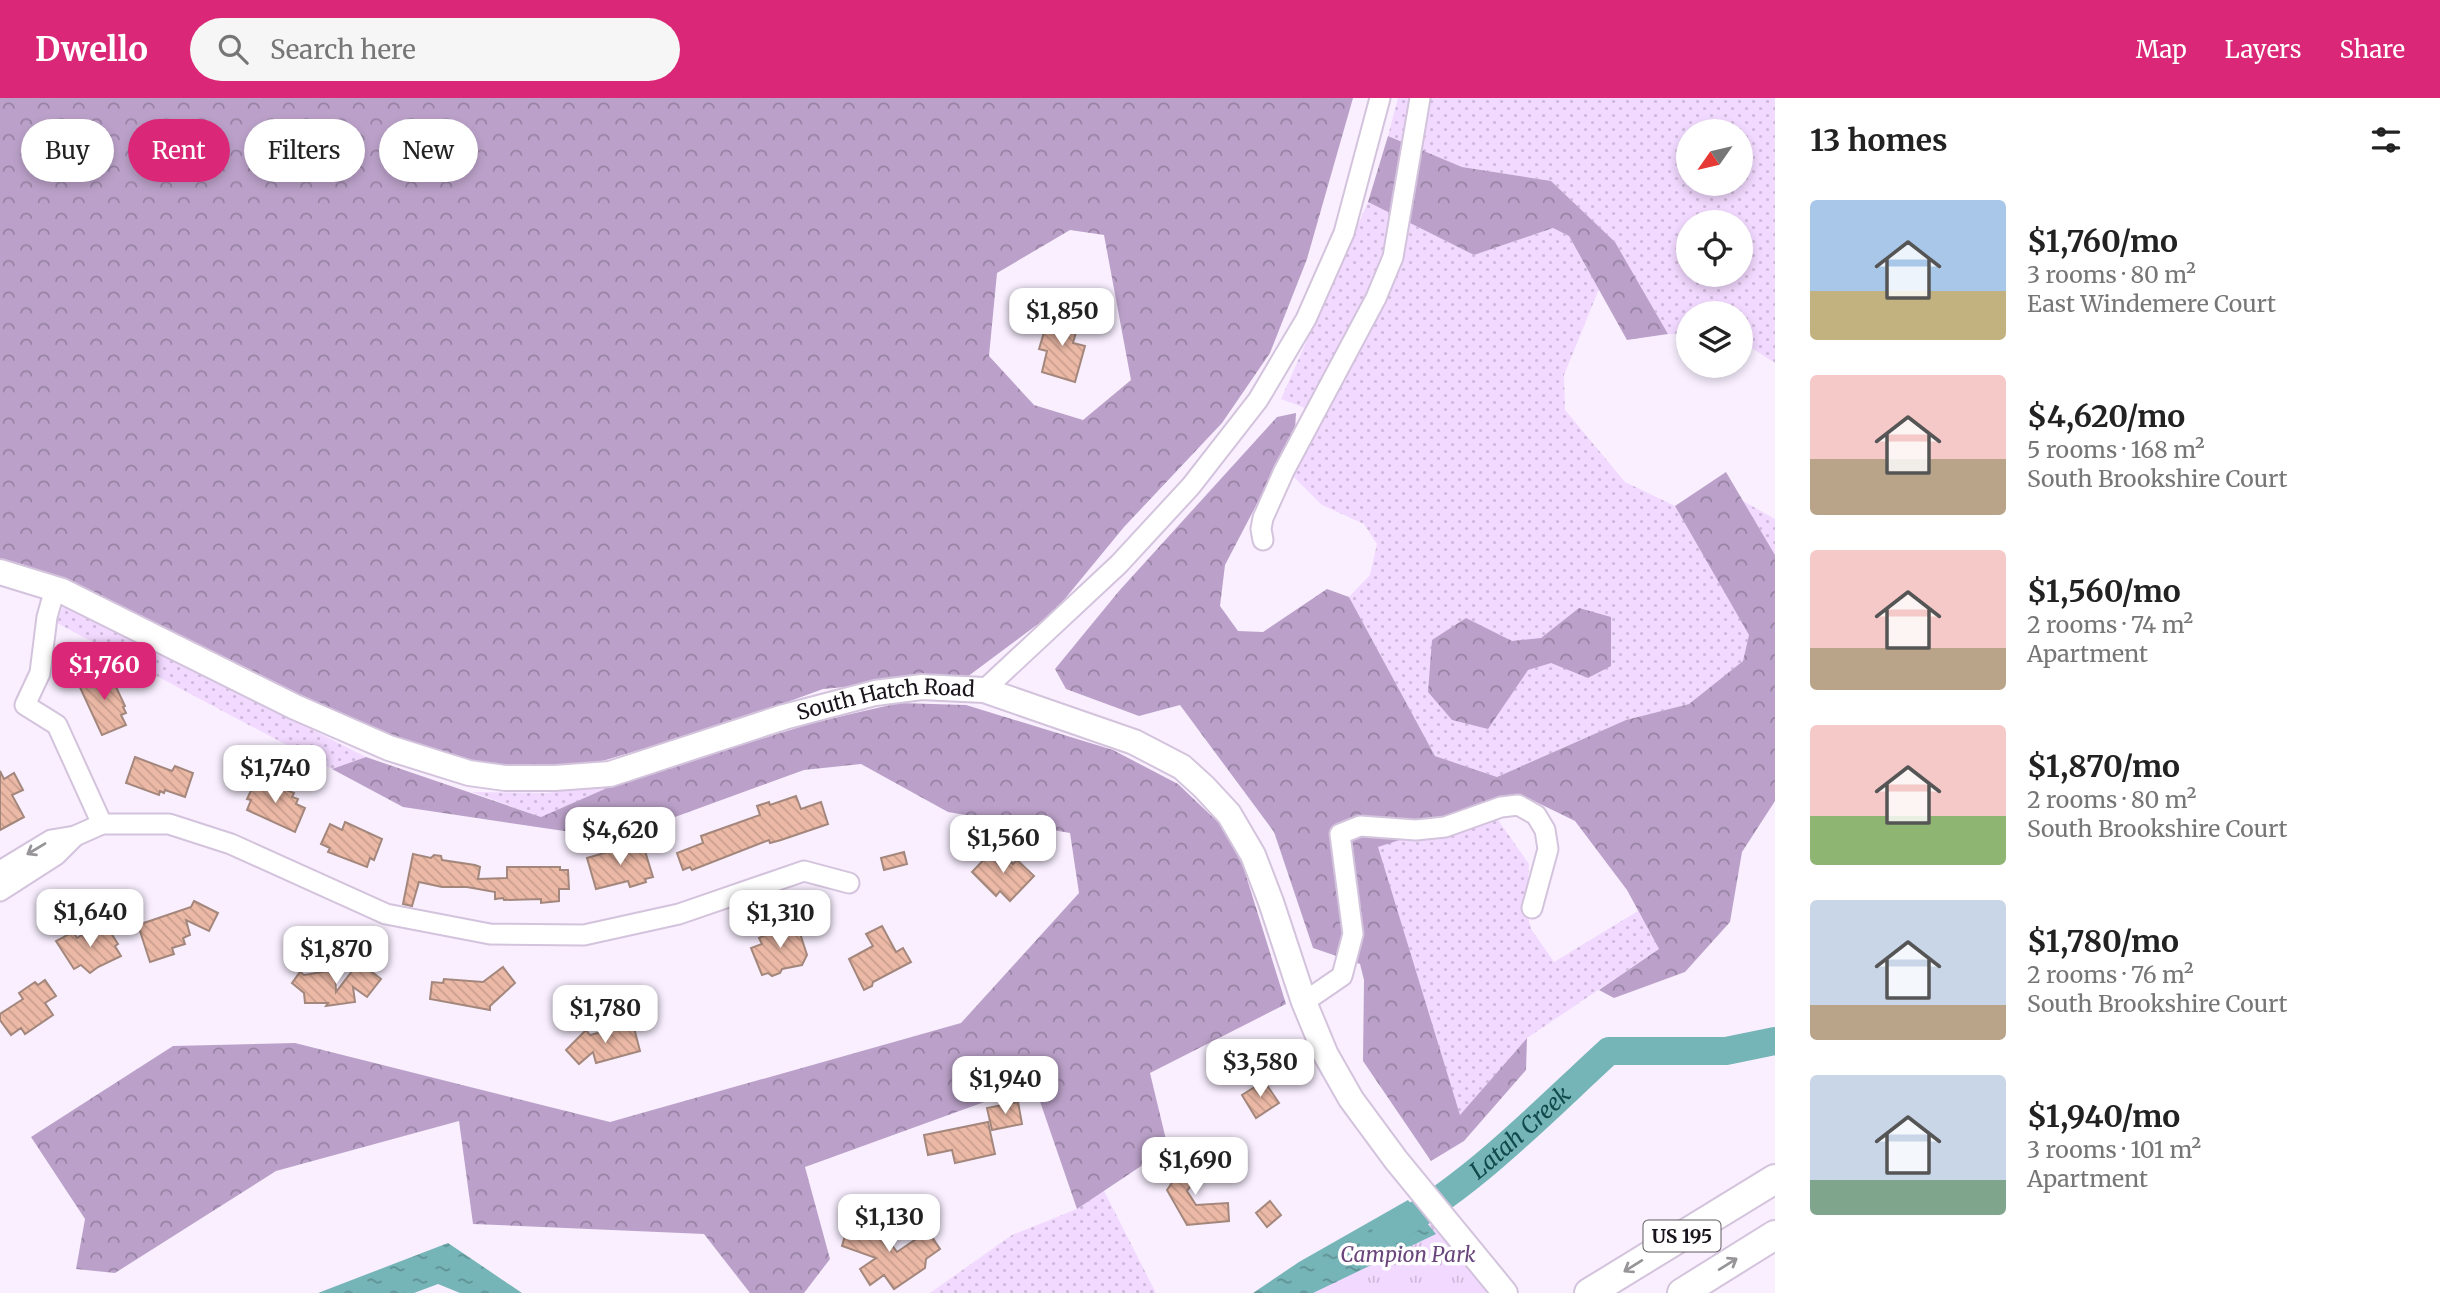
<!DOCTYPE html>
<html lang="en">
<head>
<meta charset="utf-8">
<style>
  :root { --surface:#fff; --page:#f6f6f6; --text:#222; --muted:#767676; --accent:#db2777 }
  body { margin:0; font-family:Merriweather,serif; background:var(--page); color:var(--text); height:100vh; display:flex; flex-direction:column; font-size:26px; white-space:nowrap }
  * { box-sizing:border-box; margin:0 }
  p { font-size:23px; color:var(--muted) }
  .icon { flex:none; width:38px; height:38px; fill:none; stroke:currentColor; stroke-width:2; stroke-linecap:round; stroke-linejoin:round }
  .map { position:relative; flex:1; overflow:hidden }
  .drawer { display:flex; flex-direction:column; background:var(--surface); width:665px }
  .drawer>* { flex:none }
  .top-card { position:absolute; left:21px; top:21px; width:665px; height:63px; display:flex; gap:14px }
  .needle { width:46px; rotate:236deg }
  .fabs { position:absolute; left:1676px; top:21px; display:grid; gap:14px }
  .fabs a { display:grid; place-items:center; width:77px; height:77px; border-radius:50%; background:var(--surface); box-shadow:0 4px 10px #0003; font-size:35px }
  .price { position:absolute; translate:-50% -60px; padding:0 16px; border-radius:14px; background:#fff; color:#222; font-size:23px; line-height:46px; filter:drop-shadow(0 2px 4px #0008) }
  .price::after { content:''; position:absolute; left:50%; top:42px; width:21px; height:16px; margin-left:-10px; background:inherit; clip-path:polygon(0 0,100% 0,50% 100%) }
  .price.active { background:var(--accent); color:#fff }
  ul { padding:0; list-style:none }
  li { display:flex; align-items:center; gap:21px; height:175px; padding:0 35px }
  li span { display:grid; place-items:center; flex:none; width:196px; height:140px; border-radius:7px; color:#555 }
  li>.icon { margin-inline-start:auto }
  span .icon { width:84px; height:84px; fill:#fffc; stroke-width:1 }
  li b { font-size:30px }
  h2 { display:flex; justify-content:space-between; align-items:center; height:84px; padding:0 35px; font-size:30px }
  .chip { padding:0 24px; border-radius:32px; background:var(--surface); box-shadow:0 4px 10px #0003; font-size:24px; line-height:63px }
  .chip.active { background:var(--accent); color:#fff }
  header { display:flex; align-items:center; gap:42px; box-sizing:border-box; height:98px; padding:0 35px; background:var(--accent); color:#fff }
  header strong { font-size:33px }
  nav { display:flex; gap:38px; margin-inline-start:auto; font-size:24px }
  .search { width:490px; height:63px; background:var(--page); display:flex; align-items:center; gap:18px; box-sizing:border-box; padding:0 24px; border-radius:38px; color:var(--muted); font-size:26px }
  main { display:flex; flex:1; min-height:0 }
  .map>svg:first-child { display:block }
</style>
</head>
<body>
<header>
<strong>Dwello</strong>
<div class="search"><svg class="icon" aria-label="search" viewBox="0 0 24 24"><circle cx="10" cy="10" r="6"/><path d="M15 15l6 6"/></svg>Search here</div>
<nav><a>Map</a><a>Layers</a><a>Share</a></nav>
</header>
<main>
<div class="map">
<svg width="1775" height="1195" viewBox="0 0 1775 1195">
  <defs>
    <pattern id="grass-dots" width="8" height="8" patternUnits="userSpaceOnUse" patternTransform="scale(1.75)"><rect width="8" height="8" fill="#f2d9ff"/><path d="M2 2h.1M6 6h.1" fill="none" stroke="#cfb9da" stroke-width="1.8" stroke-linecap="round"/></pattern>
    <pattern id="forest-crowns" width="20" height="18" patternUnits="userSpaceOnUse" patternTransform="scale(1.75)"><rect width="20" height="18" fill="#bba1c9"/><path d="M2 6a3 3 0 1 1 6 0M12 15a3 3 0 1 1 6 0" fill="none" stroke="#9782a3"/></pattern>
    <pattern id="park-tufts" width="24" height="20" patternUnits="userSpaceOnUse" patternTransform="scale(1.75)"><rect width="24" height="20" fill="#f2d9ff"/><path d="M3 7l-1-3M5 7V3M7 7l1-3M15 17l-1-3M17 17v-4M19 17l1-3" fill="none" stroke="#cfb9da"/></pattern>
    <pattern id="water-ripples" width="26" height="14" patternUnits="userSpaceOnUse" patternTransform="scale(1.75)"><rect width="26" height="14" fill="#75b4b7"/><path d="M2 4q2-2 4 0t4 0M15 11q2-2 4 0t4 0" fill="none" stroke="#5f9194"/></pattern>
    <pattern id="building-back-hatch" width="6" height="6" patternUnits="userSpaceOnUse" patternTransform="scale(1.75)"><rect width="6" height="6" fill="#ecb9a6"/><path d="M-1 5l2 2M0 0l6 6M5-1l2 2" fill="none" stroke="#ca9e8e"/></pattern>
  </defs>
  <rect width="100%" height="100%" fill="#f9efff"/>
  <g fill="url(#grass-dots)" fill-rule="evenodd">
    <path d="M1398,0h377v265l-34,-22v-28h-52v22l-21,-1 -53,-92 -64,-61 -89,-14 -74,-31zM1689,33h52v53h-52zM1689,124h52v53h-52z"/>
    <polygon points="1368,104 1474,157 1553,130 1569,138 1599,191 1564,277 1565,312 1625,384 1675,408 1750,537 1743,563 1689,606 1626,622 1497,679 1435,658 1349,499 1370,477 1377,446 1364,426 1322,407 1279,364 1305,310 1281,301"/>
    <polygon points="1743,403 1775,421 1775,457"/>
    <polygon points="64,506 366,659 332,671 57,525"/>
    <polygon points="616,686 541,719 472,694 546,695"/>
    <polygon points="1491,712 1529,766 1526,811 1531,831 1554,864 1638,813 1659,851 1527,940 1460,1018 1377,749"/>
    <polygon points="1104,1093 1156,1195 930,1195 1012,1137 1077,1111"/>
  </g>
  <g fill="url(#forest-crowns)" fill-rule="evenodd">
    <path d="M0,0h1353l-46,161 -37,94 -48,70 -98,104 -70,85 -91,68 -74,3 -66,6 -96,35 -145,43 -69,1 -68,-11 -93,-33 -243,-120 -87,-40 -22,-4zM1070,132l34,5 27,145 -48,40 -49,-15 -45,-49 8,-83z"/>
    <polygon points="1388,38 1462,69 1551,83 1615,144 1668,236 1627,242 1569,138 1553,130 1474,157 1368,104"/>
    <polygon points="1296,315 1295,333 1225,467 1220,508 1238,533 1263,534 1327,491 1349,499 1435,658 1497,679 1626,622 1689,606 1743,563 1749,537 1675,408 1726,374 1775,457 1775,703 1742,754 1730,824 1685,874 1614,900 1599,892 1659,851 1627,792 1575,723 1528,700 1378,749 1460,1017 1527,940 1526,972 1464,1043 1431,1063 1363,963 1364,882 1360,866 1313,850 1274,734 1180,607 1139,618 1066,591 1055,571 1119,493 1277,319"/>
    <polygon points="1579,510 1611,519 1611,568 1588,580 1551,565 1528,572 1488,631 1452,622 1428,594 1432,542 1466,520 1512,543 1541,540"/>
    <polygon points="899,605 966,607 1113,652 1178,686 1221,727 1243,768 1286,906 1150,975 1168,1050 1077,1111 1034,986 805,1069 830,1161 804,1195 750,1195 704,1136 473,1126 459,1023 276,1073 115,1175 76,1171 85,1121 31,1039 173,948 295,945 610,1024 961,925 1079,795 1070,735 948,714 861,666 804,672 664,723 571,734 403,709 332,671 366,659 541,719 616,686 816,624"/>
  </g>
  <polygon fill="url(#park-tufts)" points="1416,1107 1487,1195 1285,1195 1300,1181"/>
  <g fill="url(#water-ripples)">
    <polygon points="1408,1102 1436,1136 1313,1195 1253,1195 1299,1164"/>
    <polygon points="448,1145 522,1195 460,1195 438,1186 414,1195 318,1195"/>
  </g>
  <g fill="none" stroke-linecap="round" stroke-linejoin="round">
    <path stroke="#75b4b7" stroke-width="28" id="s1" d="M1386,1135c85,-46 152,-117 223,-182h117l49,-10"/>
  </g>
  <g fill="url(#building-back-hatch)" stroke="#a4877c" stroke-width="2">
    <polygon points="1055,216 1079,223 1073,245 1085,248 1075,284 1042,274 1047,253 1039,251 1048,221 1053,222"/>
    <polygon points="108,572 125,608 123,609 126,615 121,617 126,627 102,637 78,585"/>
    <polygon points="135,659 172,673 175,668 193,675 185,699 165,692 164,695 160,693 159,697 126,685"/>
    <polygon points="0,673 4,681 14,675 23,692 12,697 24,719 0,732"/>
    <polygon points="257,680 294,695 292,699 298,701 296,706 305,710 295,734 247,712 251,702 247,701"/>
    <polygon points="796,698 801,711 821,704 828,726 781,742 770,745 769,742 692,772 690,769 683,772 677,755 703,745 701,738 760,717 757,708 769,704 770,707"/>
    <polygon points="345,724 382,741 374,762 370,760 367,769 328,754 330,750 321,746 330,726 342,732"/>
    <polygon points="635,746 636,752 644,750 653,779 645,781 646,784 630,789 628,783 596,791 587,760"/>
    <polygon points="996,749 1013,766 1017,762 1034,778 1010,803 1000,793 996,798 972,774"/>
    <polygon points="904,754 907,766 884,772 881,760"/>
    <polygon points="413,756 431,760 434,757 441,758 442,762 475,767 480,769 478,781 507,780 507,769 560,769 560,772 568,772 569,791 559,791 559,803 541,805 541,801 504,802 503,800 495,801 495,794 467,789 442,789 419,784 412,808 403,806"/>
    <polygon points="194,803 218,815 209,833 186,822 190,837 183,840 185,846 172,850 174,856 150,864 138,827 191,809"/>
    <polygon points="796,823 807,857 802,867 782,871 780,875 772,878 768,875 762,877 751,850 762,846 759,840"/>
    <polygon points="99,826 102,832 107,829 118,846 115,848 121,858 98,869 90,875 81,867 74,871 56,843 73,834 77,840"/>
    <polygon points="882,828 896,854 903,850 911,864 873,884 872,888 864,892 849,861 873,848 866,836"/>
    <polygon points="359,864 381,881 367,899 353,889 355,904 326,908 328,905 305,905 304,895 292,885 300,874 304,877 335,872 336,894"/>
    <polygon points="503,869 515,885 490,908 490,912 430,901 432,884 443,885 444,881 483,884"/>
    <polygon points="45,882 56,898 45,905 53,917 25,936 21,930 11,937 0,922 0,916 23,901 19,895 35,884 38,887"/>
    <polygon points="633,926 640,953 596,965 593,954 579,966 566,952 586,932 590,937"/>
    <polygon points="1264,983 1279,1005 1256,1020 1242,997"/>
    <polygon points="1018,1004 1022,1026 992,1032 987,1010"/>
    <polygon points="988,1024 995,1056 955,1065 952,1052 928,1057 924,1037"/>
    <polygon points="1191,1057 1206,1066 1187,1093 1196,1107 1228,1105 1229,1123 1187,1127 1167,1092"/>
    <polygon points="1270,1103 1281,1117 1267,1129 1256,1115"/>
    <polygon points="849,1125 862,1129 863,1126 880,1131 897,1154 928,1133 940,1151 926,1161 925,1170 894,1191 884,1177 870,1187 860,1171 876,1160 842,1148"/>
  </g>
  <g fill="none" stroke-linecap="round" stroke-linejoin="round">
    <g stroke="#d3c3dc" stroke-width="23">
      <g id="minor">
        <polyline points="1263,442 1261,431 1263,420 1284,373 1376,200 1393,159 1420,0"/>
        <polyline points="55,491 47,519 40,575 25,607 57,627 102,726"/>
        <polyline points="984,592 1119,466 1191,388 1258,302 1306,221 1344,135 1380,0"/>
        <polyline points="0,773 51,742 75,738 102,726 169,726 231,746 386,816 490,836 584,837 679,816 804,773 849,785"/>
        <polyline points="0,793 56,757 75,738"/>
        <polyline points="1304,904 1342,878 1353,836 1340,736 1360,728 1416,732 1445,729 1501,709 1518,707 1536,717 1545,732 1548,751 1532,810"/>
      </g>
    </g>
    <g stroke="#d3c3dc" stroke-width="28">
      <g id="major">
        <path id="s2" d="M0,474l62,19 233,116 94,41 80,25 36,5h50l55,-4 174,-57 91,-24 47,-6 62,3 150,52 48,25 22,20 25,27 24,41 18,47 33,100 22,53 25,44 45,61 109,133"/>
      </g>
    </g>
    <g stroke="#d3c3dc" stroke-width="32">
      <g id="highway">
        <polyline points="1589,1195 1775,1081"/>
        <polyline points="1682,1195 1775,1137"/>
      </g>
    </g>
    <use href="#minor" stroke="#fff" stroke-width="19"/>
    <use href="#major" stroke="#fff" stroke-width="24"/>
    <use href="#highway" stroke="#fff" stroke-width="28"/>
  </g>
  <defs><path id="oneway-shaft" d="M-6 0H5M1.5-3L5.5 0L1.5 3" fill="none" stroke-width="1.6" stroke-linecap="round" stroke-linejoin="round" transform="scale(1.75)"/></defs>
  <g stroke="#989599">
    <use href="#oneway-shaft" transform="translate(36 751) rotate(149)"/>
    <use href="#oneway-shaft" transform="translate(1728 1166) rotate(-32)"/>
    <use href="#oneway-shaft" transform="translate(1633 1168) rotate(148)"/>
  </g>
  <g text-anchor="middle" stroke-width="7" stroke-linejoin="round" paint-order="stroke">
    <rect fill="#fff" stroke="#5f5a61" stroke-width="2" x="1643.5" y="1122.5" width="77" height="31" rx="5"/>
    <g font-size="19" font-weight="bold" fill="#1a141d">
      <text x="1682" y="1145">US 195</text>
    </g>
    <g font-size="21" fill="#1a141d" stroke="#fff">
      <text dy="7" stroke="none"><textPath href="#s2" startOffset="940">South Hatch Road</textPath></text>
    </g>
    <g font-size="21" font-style="italic" fill="#69457b" stroke="#fff">
      <text x="1408" y="1164">Campion Park</text>
    </g>
    <g font-size="23" font-style="italic" fill="#104a4c" stroke="#fff">
      <text dy="8" stroke="none"><textPath href="#s1" startOffset="168">Latah Creek</textPath></text>
    </g>
  </g>
</svg>
<div class="fabs">
<a><svg class="needle" viewBox="-14 -14 28 28"><path d="M0-13l5 13h-10z" fill="#e53935"/><path d="M0 13l5-13h-10z" fill="#767676"/></svg></a>
<a><svg class="icon" aria-label="locate" viewBox="0 0 24 24"><circle cx="12" cy="12" r="6"/><path d="M12 2v4M12 18v4M2 12h4M18 12h4"/></svg></a>
<a><svg class="icon" aria-label="layers" viewBox="0 0 24 24"><path d="M12 4l9 5-9 5-9-5zM3 14l9 5 9-5"/></svg></a>
</div>
<b class="price" style="left:1062px;top:250px">$1,850</b>
<b class="price active" style="left:104px;top:604px">$1,760</b>
<b class="price" style="left:275px;top:707px">$1,740</b>
<b class="price" style="left:620px;top:769px">$4,620</b>
<b class="price" style="left:1003px;top:777px">$1,560</b>
<b class="price" style="left:90px;top:851px">$1,640</b>
<b class="price" style="left:780px;top:852px">$1,310</b>
<b class="price" style="left:336px;top:888px">$1,870</b>
<b class="price" style="left:605px;top:947px">$1,780</b>
<b class="price" style="left:1260px;top:1001px">$3,580</b>
<b class="price" style="left:1005px;top:1018px">$1,940</b>
<b class="price" style="left:1195px;top:1099px">$1,690</b>
<b class="price" style="left:889px;top:1156px">$1,130</b>
<div class="top-card">
<a class="chip">Buy</a>
<a class="chip active">Rent</a>
<a class="chip">Filters</a>
<a class="chip">New</a>
</div>
</div>
<section class="drawer">
<h2>13 homes<svg class="icon" aria-label="filters" viewBox="0 0 24 24"><path d="M4 7h16M4 17h16"/><circle cx="9" cy="7" r="2"/><circle cx="15" cy="17" r="2"/></svg></h2>
<ul>
<li><span style="background:linear-gradient(#a9c7e8 65%,#c2b280 0)"><svg class="icon" aria-label="home" viewBox="0 0 24 24"><path d="M3 11l9-7 9 7M6 9v11h12V9"/></svg></span><div><b>$1,760/mo</b><p>3 rooms · 80 m²</p><p>East Windemere Court</p></div></li>
<li><span style="background:linear-gradient(#f6c9c9 60%,#b9a48a 0)"><svg class="icon" aria-label="home" viewBox="0 0 24 24"><path d="M3 11l9-7 9 7M6 9v11h12V9"/></svg></span><div><b>$4,620/mo</b><p>5 rooms · 168 m²</p><p>South Brookshire Court</p></div></li>
<li><span style="background:linear-gradient(#f6c9c9 70%,#b9a48a 0)"><svg class="icon" aria-label="home" viewBox="0 0 24 24"><path d="M3 11l9-7 9 7M6 9v11h12V9"/></svg></span><div><b>$1,560/mo</b><p>2 rooms · 74 m²</p><p>Apartment</p></div></li>
<li><span style="background:linear-gradient(#f6c9c9 65%,#8fb573 0)"><svg class="icon" aria-label="home" viewBox="0 0 24 24"><path d="M3 11l9-7 9 7M6 9v11h12V9"/></svg></span><div><b>$1,870/mo</b><p>2 rooms · 80 m²</p><p>South Brookshire Court</p></div></li>
<li><span style="background:linear-gradient(#c9d6e8 75%,#b9a48a 0)"><svg class="icon" aria-label="home" viewBox="0 0 24 24"><path d="M3 11l9-7 9 7M6 9v11h12V9"/></svg></span><div><b>$1,780/mo</b><p>2 rooms · 76 m²</p><p>South Brookshire Court</p></div></li>
<li><span style="background:linear-gradient(#c9d6e8 75%,#7fa58c 0)"><svg class="icon" aria-label="home" viewBox="0 0 24 24"><path d="M3 11l9-7 9 7M6 9v11h12V9"/></svg></span><div><b>$1,940/mo</b><p>3 rooms · 101 m²</p><p>Apartment</p></div></li>
</ul>
</section>
</main>
</body>
</html>
